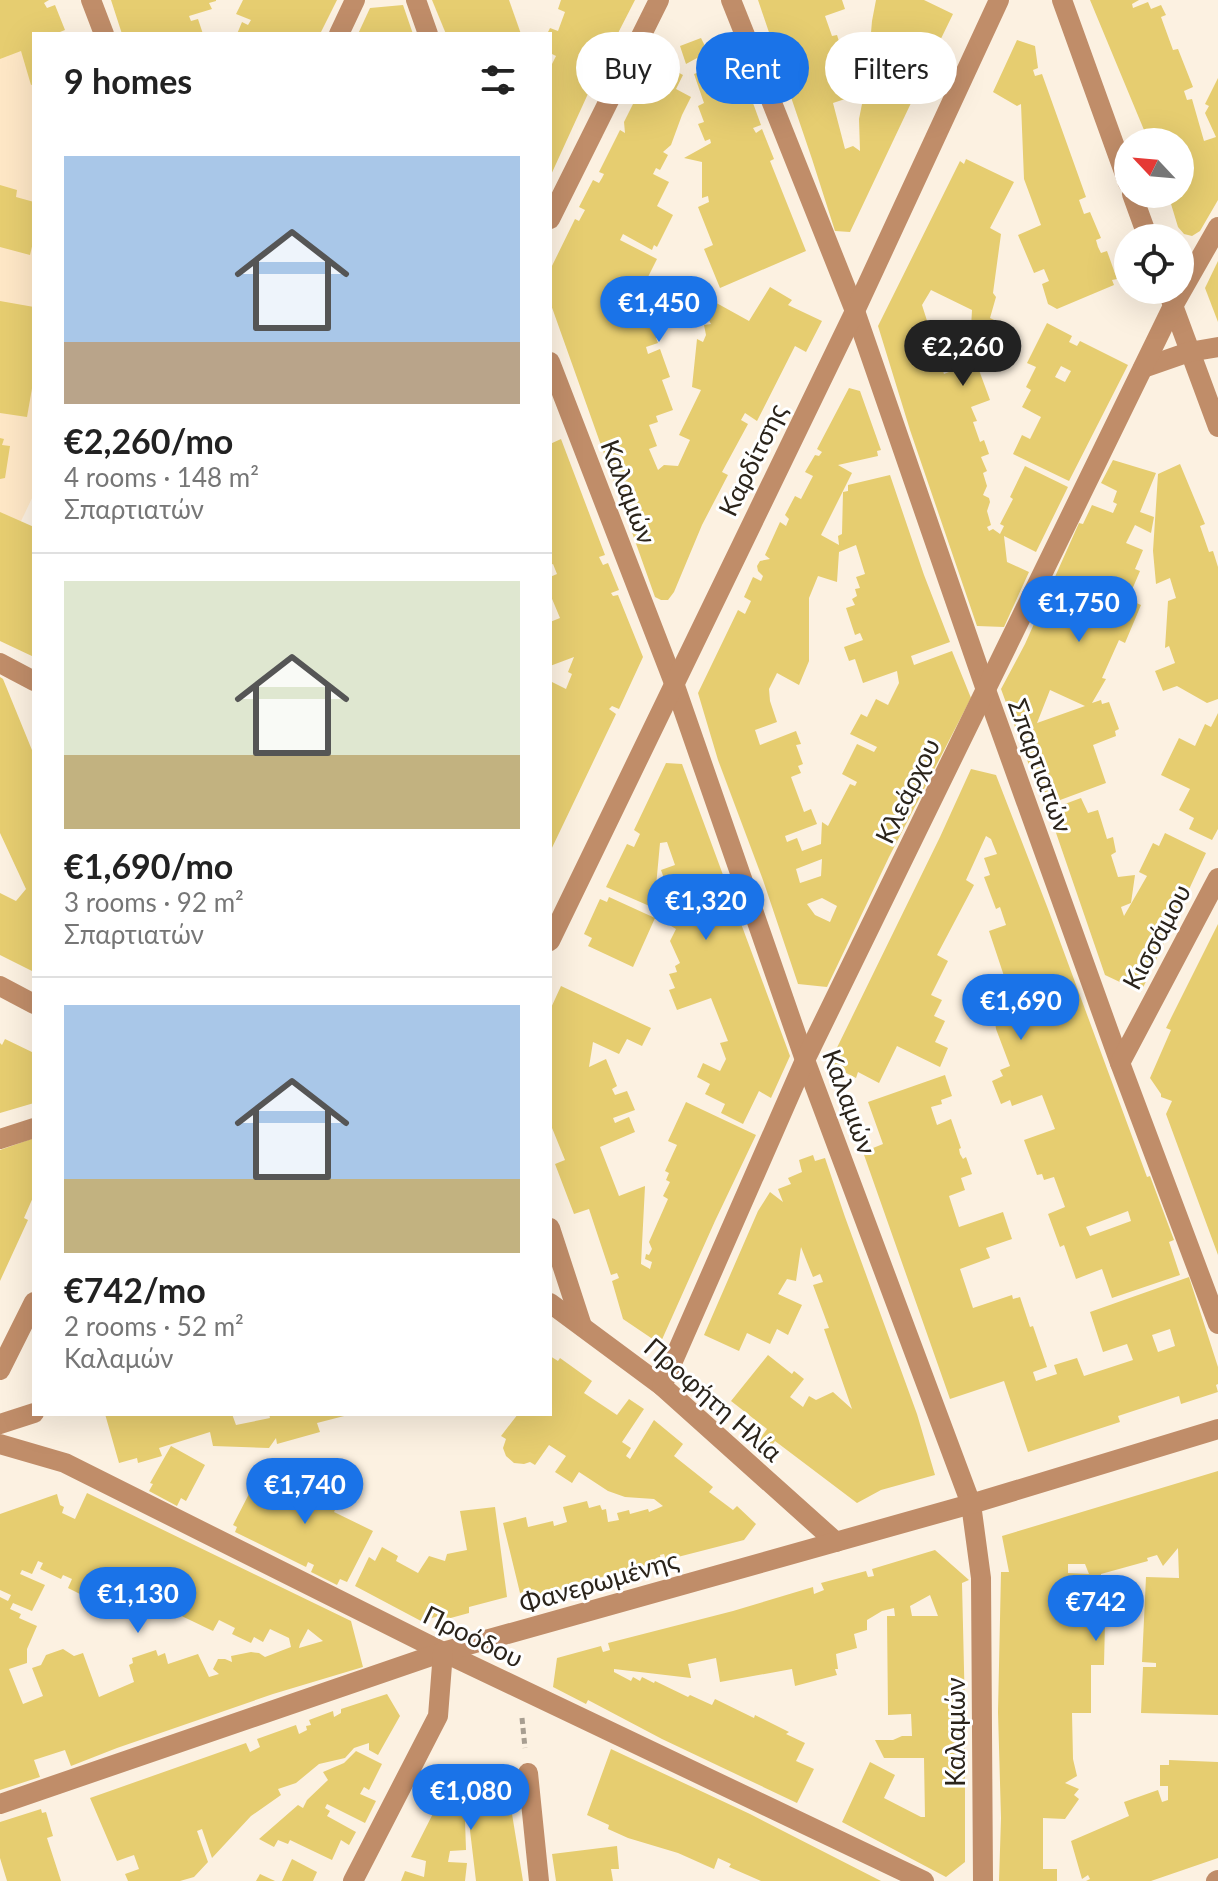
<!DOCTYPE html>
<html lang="en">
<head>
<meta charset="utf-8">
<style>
  :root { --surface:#fff; --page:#f2f2f2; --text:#222; --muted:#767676; --line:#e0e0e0; --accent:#1a73e8 }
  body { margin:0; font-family:Lato,sans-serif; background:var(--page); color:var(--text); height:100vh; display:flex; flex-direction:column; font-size:30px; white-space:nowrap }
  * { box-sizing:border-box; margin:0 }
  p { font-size:26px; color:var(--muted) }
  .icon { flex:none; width:44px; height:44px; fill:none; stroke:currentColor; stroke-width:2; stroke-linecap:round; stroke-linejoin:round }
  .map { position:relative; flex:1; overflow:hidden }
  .sheet { position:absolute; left:32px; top:32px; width:520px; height:1384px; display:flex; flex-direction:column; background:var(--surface); border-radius:0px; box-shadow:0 8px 32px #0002 }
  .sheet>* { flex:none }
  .hud { position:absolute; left:576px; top:32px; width:522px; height:72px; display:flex; gap:16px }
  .needle { width:52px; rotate:296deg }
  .controls { position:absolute; left:1114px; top:128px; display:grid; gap:16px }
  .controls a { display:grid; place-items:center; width:80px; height:80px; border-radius:50%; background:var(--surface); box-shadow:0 8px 32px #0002; font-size:40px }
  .price { position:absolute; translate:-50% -68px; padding:0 18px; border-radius:28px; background:var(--accent); color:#fff; font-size:26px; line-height:52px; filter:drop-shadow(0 2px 4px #0008) }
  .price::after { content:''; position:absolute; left:50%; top:48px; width:24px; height:18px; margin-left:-12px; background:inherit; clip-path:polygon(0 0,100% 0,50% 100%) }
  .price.active { background:#222; color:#fff }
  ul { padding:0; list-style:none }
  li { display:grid; align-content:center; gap:16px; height:424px; padding:0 32px }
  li+li { border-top:2px solid var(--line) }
  li span { display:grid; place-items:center; height:248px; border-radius:0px; color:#555 }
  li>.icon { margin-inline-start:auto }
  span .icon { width:144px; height:144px; fill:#fffc; stroke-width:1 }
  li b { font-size:34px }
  h2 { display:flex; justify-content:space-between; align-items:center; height:96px; padding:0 32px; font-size:34px }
  .chip { padding:0 28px; border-radius:36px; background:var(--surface); box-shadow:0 8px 32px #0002; font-size:28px; line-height:72px }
  .chip.active { background:var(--accent); color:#fff }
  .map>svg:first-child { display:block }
</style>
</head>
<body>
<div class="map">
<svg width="1218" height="1881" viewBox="0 0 1218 1881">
  <rect width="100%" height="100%" fill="#fcf1e1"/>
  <polygon fill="#fee7c6" points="0,0 10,0 34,62 34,494 0,565"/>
  <g fill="#e6cd70" fill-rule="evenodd">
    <polygon points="0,0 49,0 44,3 47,8 55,5 65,30 55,34 34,34 34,84 31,85 21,51 0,59"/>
    <polygon points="111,0 216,0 216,1 209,3 212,9 189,16 191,21 198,19 203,34 122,34"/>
    <polygon points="243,0 337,0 320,34 237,34 242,22 248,25 251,20 236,14"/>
    <polygon points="432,0 509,0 521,34 446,34"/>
    <polygon points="561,0 635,0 597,74 550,177 550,63 552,64 556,56 550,53 550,34 547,34 550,28 558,31 565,12 558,9"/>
    <polygon points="758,0 842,0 845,9 825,16 832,36 837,35 844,57 840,58 845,73 855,71 854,96 833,103 845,149 853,146 860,151 859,119 867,79 872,21 876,0 924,0 953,14 915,92 908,87 902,99 911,103 850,232 835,231 812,159"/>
    <polygon points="1090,0 1139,0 1132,4 1133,8 1148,2 1151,9 1161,5 1166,15 1161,17 1173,50 1178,49 1193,87 1184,91 1187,100 1192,99 1204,141 1216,137 1205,113 1209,106 1205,104 1218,78 1218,200 1200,231 1192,236 1184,234 1178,227 1168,194 1180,194 1180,142 1149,142"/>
    <polygon points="403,5 413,34 358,34 370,8"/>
    <polygon points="726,36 737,59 761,125 753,128 756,133 762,129 774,159 770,161 806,251 720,288 704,249 713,245 698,207 709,202 708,196 702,198 702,162 684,158 711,143 710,139 705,141 698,124 704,122 698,106 704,103 694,74 702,71 697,58 686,64 680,46 701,38 705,46"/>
    <polygon points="1017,40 1035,46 1038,68 1033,70 1035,76 1042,74 1086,197 1079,200 1084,214 1090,212 1101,238 1096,240 1098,247 1101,253 1107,251 1117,279 1112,280 1114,285 1057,309 1048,304 1042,284 1049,281 1044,269 1034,273 1018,235 1041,225 1024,179 1021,104 1017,106 993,92"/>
    <polygon points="655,60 683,75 676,89 691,97 682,115 671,145 663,152 668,155 660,170 656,168 653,174 669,182 657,206 673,215 657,247 654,245 652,250 623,234 620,240 657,259 641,291 623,281 616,296 620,311 636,306 643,324 651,321 660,325 663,335 656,338 658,343 646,347 648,354 660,349 670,377 662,380 673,410 656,416 658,422 649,425 657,446 649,449 658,470 664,465 678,466 690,440 679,435 701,390 692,387 697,339 703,342 706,335 704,325 711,324 700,304 711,300 749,321 770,287 792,300 788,305 822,321 806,352 795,346 757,421 745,413 741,420 748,424 722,472 728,475 702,525 674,592 668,600 661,600 655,597 550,302 550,270 575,219 579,221 585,210 579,207 593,180 599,183 602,178 604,174 599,172 620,130 625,133 624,122"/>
    <path d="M966,159l48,23 -24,46 11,6 -8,59 3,4 -6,21 19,9 -4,23 -29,12 14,38 -19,7 6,14 -4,1 7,20 4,-2 5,14 -8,3 6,14 -4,2 4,13 -4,9 6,3 1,4 -3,9 4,14 -4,2 2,4 4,-2 7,5 4,-8 -4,-2 13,-25 -3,-2 15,-31 43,21 -32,65 -32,-16 3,26 22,10 -25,55 -27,-1 -67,-196 -32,-104 82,-165 4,3zM931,290l41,20 -3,54 -25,10 -22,-69z"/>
    <polygon points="0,185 17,190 16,197 34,202 34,238 30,255 0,247"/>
    <polygon points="1218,261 1218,322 1205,288"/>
    <polygon points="0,301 34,307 34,377 27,417 0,413"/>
    <path d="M1047,323l25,13 -3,6 8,4 3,-5 48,24 -59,116 -56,-27 9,-19 8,4 11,-22 -19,-10 9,-17 -5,-3 10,-20 -9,-4zM1061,366l10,5 -6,11 -10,-5z"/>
    <path d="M849,388l11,3 21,59 -4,1 1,5 -40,9 14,8 -31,62 18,10 -1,-9 4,-2 1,-42 5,-1v-6l42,-10 34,100 26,67 -39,14 3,9 38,-14 19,47 -82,159 -62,130 -29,-3 -35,-104 -45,-120 -20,-67 40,-83 7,4 6,-13 -7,-4 9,-20 8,4 2,-5 -5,-5 -1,-5 3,-5 10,-2 -5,-4 15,-33 6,4 3,-7 -4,-4 10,-19 6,3 12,-23 -8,-4 10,-17 4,1 3,-4 -5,-3zM856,545l9,29 -9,3 4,11 -5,1 2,7 -5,3 3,6 -9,3 9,27 5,-2 3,7 -19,7 5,14 6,-2 8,24 34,-12 2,12 -11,22 -12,-6 -9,18 -6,-3 -11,20 27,13 -3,5 -17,-8 -15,30 15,8 -2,4 -5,-2 -22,42 -6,-4 -1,22 -19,7 -5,-13 -10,4 -2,-6 32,-12 -6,-15 -7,3 -13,-35 10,-4 -3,-7 5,-2 -7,-19 5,-1 -5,-13 -36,14 -5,-15 22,-8 -7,-21 -1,-12 8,-16 22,12 10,-24v-63l9,-22 19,6 2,-30zM822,859l-1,17 -21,7 -4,-14zM822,898l15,8 -7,16 -15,-7 -8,-11z"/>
    <polygon points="0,438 4,439 2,445 10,446 5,478 0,479"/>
    <polygon points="561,439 605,555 599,557 603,565 608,563 619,590 611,593 613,596 618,595 643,657 619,709 612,706 609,709 616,714 550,852 550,681 566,689 572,674 568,672 574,657 550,666 550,622 560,618 550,594 550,577 557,574 553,564 550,565 550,444"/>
    <path d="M1113,460l43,13 -16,39 14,5 -3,16 -16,-8 -9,18 17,7 -8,19 5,2 -12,28 13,6 -16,38 -6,-3 -17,38 4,1 -14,24 9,-3 1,4 7,-2 10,27 -4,2 1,5 -23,9 13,38 -62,23 -43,-117 24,-45 54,-121 4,1 9,-19 21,8 4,-9 -4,-2 4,-11 -16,-8zM1050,690l35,16 -48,17z"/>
    <polygon points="1180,464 1205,524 1200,526 1209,552 1213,551 1218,567 1218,699 1207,703 1177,686 1163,691 1155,671 1175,663 1169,646 1165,648 1168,601 1176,598 1170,578 1156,584 1153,551 1158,474"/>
    <polygon points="0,512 34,527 34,657 0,641"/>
    <polygon points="0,677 3,679 34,755 34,914 32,915 34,917 34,972 0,955 0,893 16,901 26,889 0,833"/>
    <polygon points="1218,713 1218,829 1212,840 1189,829 1194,818 1179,810 1190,789 1161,775 1179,738 1195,746 1205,724 1211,727"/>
    <polygon points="666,763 682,764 790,1056 771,1098 759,1091 743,1124 721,1113 725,1104 705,1094 710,1084 697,1077 703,1063 720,1071 726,1059 720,1043 728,1041 711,998 677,1010 669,990 675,988 669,974 677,972 675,966 680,963 670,941 676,929 658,918 676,912 661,870 675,865 667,842 660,843 654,908 606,887 627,844 634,847 640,834 634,830"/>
    <path d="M971,769l25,6 52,134 99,268 3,-1 24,64 -5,2 11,33 -68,23 -10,-29 -26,10 -12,-34 -4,2 -12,-33 17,-7 -11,-30 -10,3 -2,-6 -5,1 -13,-35 31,-11 -13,-34 -30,11 -2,-6 -9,4 -9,-23 11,-5 -3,-6 10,-4 -14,-37 -4,-31 7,-1 -6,-14 12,-4 -16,-48 17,-6 -6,-18 -4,2 -12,-32 6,-2 -6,-17 13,-4 -6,-15 -5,-3 -20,44 8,5 -37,70 11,6 -17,34 11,5 -8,16 11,5 -10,21 13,6 -8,19 -43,-21 -18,37 -21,-11 -2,6 -27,-14 111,-227zM1128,1211l3,10 -41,15 -4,-9z"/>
    <polygon points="1081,798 1088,813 1098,810 1107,839 1113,837 1116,852 1111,855 1118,877 1135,875 1131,903 1121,907 1124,916 1147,876 1139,872 1153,843 1159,846 1165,833 1206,853 1141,992 1105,975 1054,827 1060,825 1054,808"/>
    <polygon points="609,897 655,918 633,967 588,946 592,938 584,934 600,899 607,902"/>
    <polygon points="1218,924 1218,1255 1166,1114 1172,1101 1161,1097 1161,1094 1150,1078 1171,1030 1166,1028"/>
    <polygon points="561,986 651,1028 642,1046 627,1039 619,1054 593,1042 589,1067 606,1059 617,1086 612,1089 615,1095 627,1091 635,1110 613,1118 615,1123 629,1117 635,1132 600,1147 619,1196 645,1186 641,1264 650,1269 652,1262 645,1259 646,1254 649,1255 652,1249 649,1242 668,1199 663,1196 670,1182 666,1180 669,1173 665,1171 677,1145 668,1141 686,1102 756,1135 715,1221 660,1344 623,1319 612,1281 619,1278 617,1273 611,1275 589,1209 574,1214 555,1164 565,1160 550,1123 550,1010"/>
    <polygon points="5,1039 34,1053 34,1103 0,1113 0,1043 2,1045"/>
    <path d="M945,1075l7,21 -11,4 1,4 -11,3 6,18 14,-6 10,29 -2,1 1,5 3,5 3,-2 6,17 -11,4 4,12 -16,6 10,31 44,-15 9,27 -26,9 4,10 -30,11 13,39 39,-13 1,4 7,-2 10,30 3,-1 14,41 -14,5 3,9 21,-7 -3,-9 23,-7 7,18 49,-16 -6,-16 -24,8 -13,-40 99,-35 29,90v17l-2,1 2,7 -37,12 -2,-8 -61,20 2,6 -92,30 -24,-71 -54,18 -87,-247 20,-8 -15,-42zM1170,1329l5,17 -17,6 -6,-17z"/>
    <polygon points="34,1138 34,1195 24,1218 28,1220 0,1281 0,1150"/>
    <polygon points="813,1155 815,1161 825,1158 845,1217 917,1414 935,1475 881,1490 857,1503 775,1441 767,1452 757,1443 767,1429 731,1401 768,1355 792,1374 794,1371 804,1379 790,1397 803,1407 809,1396 816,1400 833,1392 852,1409 824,1329 829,1328 813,1285 823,1282 820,1274 813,1277 801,1247 796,1281 787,1279 778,1294 802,1305 788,1335 777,1329 770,1344 747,1333 739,1351 704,1335 758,1211 770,1192 783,1202 778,1189 791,1184 788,1178 802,1172 799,1160"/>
    <polygon points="550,1356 558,1361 560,1358 592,1381 584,1393 617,1415 629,1399 644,1409 622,1442 631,1448 626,1456 630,1459 654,1420 683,1444 674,1456 713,1487 709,1492 733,1510 737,1506 756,1524 744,1540 666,1560 664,1554 660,1555 661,1561 572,1585 573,1590 526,1601 524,1592 520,1593 503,1523 526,1517 528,1527 553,1521 554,1526 567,1522 563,1507 587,1501 589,1508 600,1505 602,1510 606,1509 608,1522 619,1520 617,1513 629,1510 630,1514 648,1509 649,1512 663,1506 654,1499 625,1497 608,1491 579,1472 572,1483 555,1472 566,1456 549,1445 535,1465 530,1462 524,1464 514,1463 506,1456 503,1448 506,1439 501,1436 518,1414 550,1414"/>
    <polygon points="105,1414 232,1414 236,1425 270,1418 269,1414 348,1415 317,1423 320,1432 277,1444 276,1438 269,1448 213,1446 210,1432 159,1448 162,1456 138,1463 137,1458 119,1463"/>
    <polygon points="171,1446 205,1465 186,1501 181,1498 177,1506 149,1491 153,1484 150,1483"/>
    <path d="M1218,1471v244l-77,-2 2,-46h13v-4l-14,-1 4,-85 33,1 -1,-30 -15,18 -6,-11 -10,3 1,3 -47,13 -1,38h-25v10h30l-1,43h-13v48h-19l1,46 4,17 -12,7 14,6 -5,6 5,4 -14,20 -22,-1v51h14v12h-58l2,-63 -3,-106 3,-140h8l-7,-36zM1068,1564h17l4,10 -21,-1z"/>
    <polygon points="282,1474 301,1483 297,1490 306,1495 317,1475 345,1489 334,1512 373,1531 347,1582 340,1579 337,1585 311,1572 314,1565 308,1562 306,1567 235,1532 237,1527 233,1525 250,1492 259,1497 270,1476 279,1480"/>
    <path d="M87,1493l264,128 12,46 -90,27 -156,54 -46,18 -6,-16 -31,10 6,17 -40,13v-193l8,4 3,-6 -11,-5v-76l57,-20 3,11 4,2 -2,6 13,6zM38,1561l5,2 -3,6 21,10 2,-4 9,4 -4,9 20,10 3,-6 5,3 -6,10 75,12 4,-7 44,21 6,-11 16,8 -3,6 19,9 3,-6 9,5 7,-13 19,9 2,9 -26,10 -6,-4 -8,-1 -20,4 1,6 -7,-3h-7l-5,10 6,5 -10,3 -11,-23 -30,10 -3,-11 -7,3 -2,-6 -24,8 1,5 -4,2 5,17 -35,15 -16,-44 -9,3 -11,-7 -17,6 -5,10 -9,3 11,28 -20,8 -14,-35 18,-6v-14l10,-23 -18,-8 2,-4 -11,-5 3,-6 19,8 13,-26 -25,-11 2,-4 10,4zM308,1629l15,12 -24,7 1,-4z"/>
    <polygon points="495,1507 507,1597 469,1607 469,1613 447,1619 446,1614 421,1621 355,1586 369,1557 375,1561 382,1547 398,1556 396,1561 418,1573 429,1556 445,1561 447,1554 467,1550 460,1511"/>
    <path d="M935,1550l34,30 -7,3 3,129v150l-19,15 -104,-55 28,-60 25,13 -11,23 37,19h4l-1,-59h-40l-9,-18h18l9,-4h10l-1,-22 -23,1 -1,-99h8l-1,-8 -12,3 -15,9v10l-13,4 3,14 -21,6 2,15h-3l2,6 -42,11 -3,-17 -72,13 -4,-24 -28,6 3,14 -77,-9v3l17,9 2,-4 7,4 2,-4 12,6 1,-2 33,16 2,-2 22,10 3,-6 39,19 1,-3 34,17 -3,2 19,9 -9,18 18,8 -17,34 -135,-64 -74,-39 -2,4 -33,-17 4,-29 44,-12 2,6 7,-2 -2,-7 125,-32 80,-24 1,7 10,-4 -3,-7 45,-12 2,6 6,-1 -2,-7zM930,1595l8,21h-26l-2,-10z"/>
    <polygon points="387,1694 400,1716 378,1755 369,1750 369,1743 354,1748 345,1758 319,1764 296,1783 278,1789 281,1795 251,1816 212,1858 202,1829 197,1831 208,1862 194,1877 180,1881 128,1881 125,1874 139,1869 134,1855 117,1861 90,1798 246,1743 250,1752 260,1747 257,1739 296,1725 299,1734 307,1730 306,1726 311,1725 309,1720 333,1711 334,1717 341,1713 341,1709"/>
    <polygon points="611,1749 750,1814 881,1881 761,1881 729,1867 731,1864 718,1858 714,1869 678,1853 628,1838 608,1829 609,1825 587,1815"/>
    <polygon points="356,1751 382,1764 369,1790 364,1787 360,1794 376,1801 365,1823 327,1804 325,1808 330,1811 327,1816 356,1832 349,1845 341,1840 332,1860 290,1840 288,1844 278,1840 274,1847 259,1839 298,1805 303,1808 307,1800 328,1780 323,1772 344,1763"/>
    <polygon points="1169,1760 1218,1762 1218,1858 1151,1881 1086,1881 1090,1879 1088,1875 1082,1879 1071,1841 1129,1816 1124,1802 1158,1790 1162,1802 1168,1800 1168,1786 1160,1786 1160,1765 1169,1765"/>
    <polygon points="454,1772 469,1778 509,1775 513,1805 508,1806 507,1815 512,1814 523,1881 476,1881 469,1822 465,1820 466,1850 450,1851 448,1862 467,1863 465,1881 401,1881 405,1871 424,1877 426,1861 411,1857"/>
    <polygon points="41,1809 42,1813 46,1812 53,1836 47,1838 61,1881 7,1881 0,1858 0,1822"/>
    <polygon points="617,1846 619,1869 611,1869 613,1881 556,1881 552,1854"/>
    <polygon points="292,1859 317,1872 313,1881 282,1881"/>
    <polygon points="260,1874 275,1881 256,1881"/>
  </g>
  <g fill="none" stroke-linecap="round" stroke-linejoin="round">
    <polyline stroke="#a79e91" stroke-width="5" stroke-dasharray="6 4" stroke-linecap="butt" points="522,1718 525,1748"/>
    <g stroke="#c08d69" stroke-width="20">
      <polyline points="91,0 104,34"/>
      <polyline points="416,0 428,34"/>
      <polyline points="731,0 855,311 986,690 1120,1063 1218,1324"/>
      <polyline points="1062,0 1128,183"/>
      <polyline points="339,34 355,0"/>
      <polyline points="1132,194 1148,238"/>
      <polyline points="550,219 659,0"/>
      <polyline points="1171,300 1218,427"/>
      <polyline points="550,362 674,683 805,1060 971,1504 981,1578 983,1881"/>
      <polyline points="1143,368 1189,352 1218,347"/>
      <polyline points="0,663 34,681"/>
      <polyline points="550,941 855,311 999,0"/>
      <polyline points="0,986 34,1004"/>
      <polyline points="1120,1063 1218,878"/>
      <polyline points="0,1139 34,1128"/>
      <polyline points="550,1228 582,1326"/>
      <polyline points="550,1303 662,1386 836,1542"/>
      <polyline points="0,1370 34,1302"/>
      <polyline points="662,1386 805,1060 1173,306 1218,227"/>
      <polyline points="0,1424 34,1413"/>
      <polyline points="0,1444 65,1463 443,1652 924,1881"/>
      <polyline points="528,1773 539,1881"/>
      <polyline points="0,1804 443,1652 971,1504 1218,1429"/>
      <polyline points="353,1881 438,1716 443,1652"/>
      <polyline points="1216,1881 1218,1880"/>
    </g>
  </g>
  <g text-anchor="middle" stroke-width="6" stroke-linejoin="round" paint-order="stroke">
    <g font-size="26" fill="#2b241b" stroke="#fff">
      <text transform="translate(753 460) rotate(-64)" y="9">Καρδίτσης</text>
      <text transform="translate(628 492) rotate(69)" y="9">Καλαμών</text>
      <text transform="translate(1040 766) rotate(70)" y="9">Σπαρτιατών</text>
      <text transform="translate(908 791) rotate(-64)" y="9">Κλεάρχου</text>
      <text transform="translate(1157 937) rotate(-62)" y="9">Κισσάμου</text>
      <text transform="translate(849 1102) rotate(70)" y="9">Καλαμών</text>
      <text transform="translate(713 1400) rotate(41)" y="9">Προφήτη Ηλία</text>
      <text transform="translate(599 1582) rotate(-16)" y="9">Φανερωμένης</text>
      <text transform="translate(473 1637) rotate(26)" y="9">Προόδου</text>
      <text transform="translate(956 1732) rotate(-90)" y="9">Καλαμών</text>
    </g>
  </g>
</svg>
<div class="controls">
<a><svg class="needle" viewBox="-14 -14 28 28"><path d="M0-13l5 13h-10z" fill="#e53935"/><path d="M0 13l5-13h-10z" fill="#767676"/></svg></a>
<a><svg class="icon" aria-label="locate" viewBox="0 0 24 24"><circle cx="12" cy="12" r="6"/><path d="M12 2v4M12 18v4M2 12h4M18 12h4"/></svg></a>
</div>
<b class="price" style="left:659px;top:344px">€1,450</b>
<b class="price active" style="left:963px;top:388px">€2,260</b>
<b class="price" style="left:1079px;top:644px">€1,750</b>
<b class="price" style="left:706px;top:942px">€1,320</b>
<b class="price" style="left:1021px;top:1042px">€1,690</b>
<b class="price" style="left:305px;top:1526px">€1,740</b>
<b class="price" style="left:138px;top:1635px">€1,130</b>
<b class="price" style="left:1096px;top:1643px">€742</b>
<b class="price" style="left:471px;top:1832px">€1,080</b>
<div class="hud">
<a class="chip">Buy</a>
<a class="chip active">Rent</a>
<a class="chip">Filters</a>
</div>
<section class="sheet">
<h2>9 homes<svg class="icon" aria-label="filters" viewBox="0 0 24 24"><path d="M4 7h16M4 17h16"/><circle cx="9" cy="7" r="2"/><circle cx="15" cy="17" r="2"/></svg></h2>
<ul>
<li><span style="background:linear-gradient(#a9c7e8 75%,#b9a48a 0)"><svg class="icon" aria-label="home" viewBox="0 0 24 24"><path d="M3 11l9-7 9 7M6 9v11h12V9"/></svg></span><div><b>€2,260/mo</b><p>4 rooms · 148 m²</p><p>Σπαρτιατών</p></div></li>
<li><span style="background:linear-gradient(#dfe7d0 70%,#c2b280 0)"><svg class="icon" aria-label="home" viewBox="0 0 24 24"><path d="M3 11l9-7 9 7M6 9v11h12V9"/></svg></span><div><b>€1,690/mo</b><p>3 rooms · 92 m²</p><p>Σπαρτιατών</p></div></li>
<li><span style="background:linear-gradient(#a9c7e8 70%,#c2b280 0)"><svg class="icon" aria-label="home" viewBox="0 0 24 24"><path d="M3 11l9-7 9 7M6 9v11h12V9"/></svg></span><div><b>€742/mo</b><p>2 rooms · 52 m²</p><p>Καλαμών</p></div></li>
</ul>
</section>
</div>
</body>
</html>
